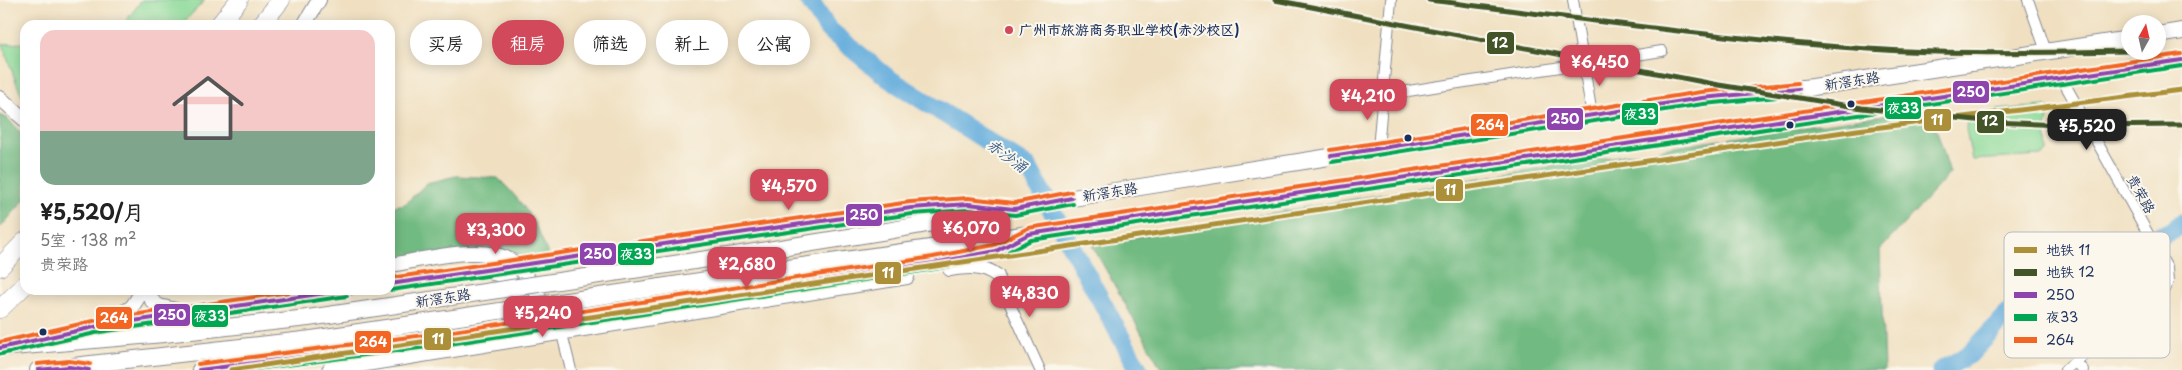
<!DOCTYPE html>
<html lang="zh">
<head>
<meta charset="utf-8">
<style>
  :root { --surface:#fff; --page:#f2f2f2; --text:#222; --muted:#767676; --accent:#d1495b }
  body { margin:0; font-family:"Playpen Sans","LXGW WenKai TC",sans-serif; background:var(--page); color:var(--text); height:100vh; display:flex; flex-direction:column; font-size:19px; white-space:nowrap }
  * { box-sizing:border-box; margin:0 }
  p { font-size:16px; color:var(--muted) }
  .icon { flex:none; width:28px; height:28px; fill:none; stroke:currentColor; stroke-width:2; stroke-linecap:round; stroke-linejoin:round }
  .map { position:relative; flex:1; overflow:hidden }
  .side { position:absolute; left:20px; top:20px; width:375px; height:275px; display:flex; flex-direction:column; background:var(--surface); border-radius:15px; box-shadow:0 2px 12px #0003 }
  .side>* { flex:none }
  .hud { position:absolute; left:410px; top:20px; width:475px; height:45px; display:flex; gap:10px }
  .needle { width:32px; rotate:8deg }
  .fabs { position:absolute; left:2121px; top:15px; display:grid; gap:10px }
  .fabs a { display:grid; place-items:center; width:45px; height:45px; border-radius:50%; background:var(--surface); box-shadow:0 2px 12px #0003; font-size:25px }
  .price { position:absolute; translate:-50% -42px; padding:0 11px; border-radius:10px; background:var(--accent); color:#fff; font-size:16px; line-height:32px; filter:drop-shadow(0 1px 2px #0008) }
  .price::after { content:''; position:absolute; left:50%; top:30px; width:15px; height:11px; margin-left:-8px; background:inherit; clip-path:polygon(0 0,100% 0,50% 100%) }
  .price.selected { background:#222; color:#fff }
  ul { padding:0; list-style:none }
  li { display:grid; align-content:center; gap:10px; height:265px; padding:0 20px }
  li span { display:grid; place-items:center; height:155px; border-radius:15px; color:#555 }
  li>.icon { margin-inline-start:auto }
  span .icon { width:90px; height:90px; fill:#fffc; stroke-width:1 }
  li b { font-size:21px }
  .pill { padding:0 18px; border-radius:22px; background:var(--surface); box-shadow:0 2px 12px #0003; font-size:18px; line-height:45px }
  .pill.selected { background:var(--accent); color:#fff }
  .map>svg:first-child { display:block }
</style>
</head>
<body>
<div class="map">
<svg width="2182" height="370" viewBox="0 0 2182 370">
  <rect width="100%" height="100%" fill="#fbf7ec"/>
  <filter id="ink" filterUnits="userSpaceOnUse"><feTurbulence type="fractalNoise" baseFrequency=".02" numOctaves="2"/><feDisplacementMap in="SourceGraphic" scale="10" xChannelSelector="R" yChannelSelector="G"/><feConvolveMatrix kernelMatrix="1 2 1 2 8 2 1 2 1" color-interpolation-filters="sRGB"/></filter>
  <filter id="wash" filterUnits="userSpaceOnUse"><feTurbulence type="fractalNoise" baseFrequency=".0096" numOctaves="4" result="noise"/><feDisplacementMap in="SourceGraphic" scale="20" xChannelSelector="R" yChannelSelector="G"/><feGaussianBlur stdDeviation="1.12" result="paint"/><feColorMatrix in="noise" values="0 0 0 0 0 0 0 0 0 0 0 0 0 0 0 0 0 1.4 0 .05"/><feComposite in="paint" operator="in"/></filter>
  <g filter="url(#wash)">
    <rect width="100%" height="100%" fill="#f0e0c1"/>
    <g fill="#8cda99" stroke="#54847c">
      <polygon points="142,0 205,0 181,25 123,25"/>
      <polygon points="25,43 25,100 20,92 2,44"/>
      <polygon points="2047,106 2050,111 2046,128 2048,150 2041,156 1972,160 1966,129 1968,112"/>
    </g>
    <g fill="#71ba81" stroke="#467470">
      <path d="M1930,108l20,65 -70,77 4,120h-722l-70,-125c279,-51 558,-95 838,-137z"/>
      <polygon points="0,115 8,119 25,138 25,199 0,228"/>
      <path d="M456,176l42,2c28,28 37,42 51,79l-13,2 -28,-7 -118,8v-53l15,-3 22,-21z"/>
    </g>
    <g fill="none" stroke-linecap="round" stroke-linejoin="round">
      <g stroke="#65addd" stroke-width="19">
        <polyline points="809,0 828,29 888,78 1028,167 1139,370"/>
        <polyline points="1941,370 1969,355 2008,314 2051,279 2172,231 2182,223"/>
      </g>
    </g>
  </g>
  <g filter="url(#ink)">
    <g fill="none" stroke-linecap="round" stroke-linejoin="round">
      <g stroke="#868890" stroke-width="12">
        <g id="minor">
          <polyline points="1573,0 1592,115"/>
          <polyline points="2028,0 2046,51"/>
          <polyline points="2062,79 2167,268 2168,282 2162,293 2065,370"/>
          <polyline points="1383,95 1662,51"/>
          <polyline points="1378,149 1391,0"/>
          <polyline points="997,276 1040,370"/>
          <polyline points="562,334 571,370"/>
          <polyline points="2075,362 2083,370"/>
        </g>
      </g>
      <g stroke="#868890" stroke-width="16">
        <g id="secondary">
          <polyline points="304,25 319,0"/>
          <polyline points="0,98 25,120"/>
          <path d="M390,265c32,-5 103,-25 128,1 12,12 21,32 29,46"/>
          <path d="M950,269c18,-3 32,-4 47,7"/>
          <polyline points="489,272 501,275 516,285 518,304 512,316"/>
          <polyline points="390,284 911,208 968,204 1003,207"/>
          <polyline points="149,290 152,301 159,306 176,310"/>
          <polyline points="110,321 132,307 143,290"/>
          <path d="M43,339c100,-23 201,-35 303,-49"/>
          <polyline points="199,370 442,339 934,263 996,251 1022,238"/>
          <polyline points="329,370 907,277"/>
        </g>
      </g>
      <g stroke="#868890" stroke-width="18">
        <g id="trunk">
          <polyline points="2158,35 2182,31"/>
          <polyline points="762,251 887,231 1096,194 1702,98 1813,87 2130,39"/>
          <polyline points="767,271 1029,234 2182,60"/>
          <polyline points="0,348 164,334 308,318"/>
          <polyline points="38,370 312,339"/>
        </g>
      </g>
      <g stroke="#868890" stroke-width="19">
        <g id="motorway">
          <polyline points="219,25 239,0"/>
          <polyline points="261,25 281,0"/>
          <polyline points="0,267 25,241"/>
          <polyline points="0,309 25,285"/>
        </g>
      </g>
      <use href="#minor" stroke="#fff" stroke-width="10"/>
      <use href="#secondary" stroke="#fff" stroke-width="14"/>
      <use href="#trunk" stroke="#fff" stroke-width="16"/>
      <use href="#motorway" stroke="#fff" stroke-width="18"/>
      <g stroke="#868890" stroke-width="18" stroke-linecap="butt">
        <g id="trunk-bridge">
          <polyline points="308,318 762,251"/>
          <polyline points="312,339 767,271"/>
        </g>
      </g>
      <use href="#trunk-bridge" stroke="#fff" stroke-width="16"/>
      <g stroke="#fbf7ec" stroke-width="8">
        <g id="bus-1">
          <polyline points="1331,156 1702,98 1799,89"/>
          <polyline points="390,284 911,208 968,204 1014,209 1072,198"/>
          <polyline points="0,348 99,326 346,290"/>
          <polyline points="38,370 69,367 89,370"/>
          <polyline points="199,370 442,339 934,263 996,251 1029,234 2182,60"/>
        </g>
      </g>
      <g stroke="#fbf7ec" stroke-width="8">
        <g id="bus-2">
          <polyline points="1332,162 1703,104 1800,95"/>
          <polyline points="391,290 912,214 968,210 1015,215 1073,204"/>
          <polyline points="1,354 100,332 347,296"/>
          <polyline points="248,370 443,345 935,269 998,257 1031,240 2182,66"/>
        </g>
      </g>
      <g stroke="#fbf7ec" stroke-width="8">
        <g id="bus-3">
          <polyline points="1330,150 1701,92 1798,83"/>
          <polyline points="390,278 910,202 968,198 1014,203 1071,192"/>
          <polyline points="0,342 98,320 303,290"/>
          <polyline points="37,364 69,361 90,364"/>
          <polyline points="198,364 441,333 933,257 994,245 1028,228 2181,54"/>
        </g>
      </g>
      <use href="#bus-1" stroke="#8e44ad" stroke-width="4"/>
      <use href="#bus-2" stroke="#00a651" stroke-width="4"/>
      <use href="#bus-3" stroke="#f26522" stroke-width="4"/>
      <g stroke="#fbf7ec" stroke-width="9">
        <polyline id="metro-1" points="231,370 1857,130 2182,90"/>
      </g>
      <g stroke="#fbf7ec" stroke-width="9">
        <g id="metro-2">
          <polyline points="1275,0 1719,85 1862,108 1994,122 2082,126 2182,125"/>
          <path d="M1429,0c146,18 293,39 440,49 87,6 174,3 261,2"/>
        </g>
      </g>
      <use href="#metro-1" stroke="#ac9039" stroke-width="5"/>
      <use href="#metro-2" stroke="#435428" stroke-width="5"/>
    </g>
  </g>
  <circle fill="#d1495b" stroke="#fbf7ec" stroke-width="2" cx="1009" cy="30" r="5"/>
  <g fill="#1b2f5e" stroke="#fbf7ec" stroke-width="2">
    <circle cx="1851" cy="104" r="4.5"/>
    <circle cx="1790" cy="125" r="4.5"/>
    <circle cx="1408" cy="138" r="4.5"/>
    <circle cx="43" cy="332" r="4.5"/>
  </g>
  <g text-anchor="middle" stroke-width="4" stroke-linejoin="round" paint-order="stroke">
    <g font-size="14" font-weight="bold" fill="#1b2f5e" stroke="#fbf7ec" text-anchor="start">
      <text x="1019" y="35">广州市旅游商务职业学校(赤沙校区)</text>
    </g>
    <g font-size="14" fill="#1b2f5e" stroke="#fbf7ec">
      <text transform="translate(1852 81) rotate(-9)" y="5">新滘东路</text>
      <text transform="translate(1110 192) rotate(-9)" y="5">新滘东路</text>
      <text transform="translate(2141 194) rotate(61)" y="5">贵荣路</text>
      <text transform="translate(443 298) rotate(-9)" y="5">新滘东路</text>
    </g>
    <g font-size="15" font-style="italic" fill="#355b8a" stroke="#fbf7ec">
      <text transform="translate(1007 156) rotate(36)" y="5">赤沙涌</text>
    </g>
  </g>
  <rect x="2004" y="232" width="166" height="126" rx="8" fill="#fbf7ec" stroke="#b8bbc1" stroke-width="1"/>
  <rect x="2014" y="247" width="23" height="6" fill="#ac9039"/>
  <rect x="2014" y="269" width="23" height="7" fill="#435428"/>
  <rect x="2014" y="292" width="23" height="6" fill="#8e44ad"/>
  <rect x="2014" y="314" width="23" height="7" fill="#00a651"/>
  <rect x="2014" y="337" width="23" height="6" fill="#f26522"/>
  <g font-size="14" fill="#1b2f5e">
    <text x="2046" y="255">地铁 11</text>
    <text x="2046" y="277">地铁 12</text>
    <text x="2046" y="300">250</text>
    <text x="2046" y="322">夜33</text>
    <text x="2046" y="345">264</text>
  </g>
  <g stroke="#fbf7ec" stroke-width="2">
    <rect x="1486" y="31" width="29" height="24" rx="5" fill="#435428"/>
    <rect x="1952" y="80" width="38" height="24" rx="5" fill="#8e44ad"/>
    <rect x="1884" y="96" width="38" height="24" rx="5" fill="#00a651"/>
    <rect x="1621" y="102" width="38" height="24" rx="5" fill="#00a651"/>
    <rect x="1546" y="107" width="38" height="24" rx="5" fill="#8e44ad"/>
    <rect x="1923" y="108" width="29" height="24" rx="5" fill="#ac9039"/>
    <rect x="1976" y="110" width="29" height="24" rx="5" fill="#435428"/>
    <rect x="1470" y="113" width="39" height="24" rx="5" fill="#f26522"/>
    <rect x="1435" y="178" width="29" height="24" rx="5" fill="#ac9039"/>
    <rect x="845" y="203" width="38" height="24" rx="5" fill="#8e44ad"/>
    <rect x="579" y="242" width="38" height="24" rx="5" fill="#8e44ad"/>
    <rect x="617" y="242" width="38" height="24" rx="5" fill="#00a651"/>
    <rect x="874" y="261" width="28" height="24" rx="5" fill="#ac9039"/>
    <rect x="153" y="303" width="38" height="24" rx="5" fill="#8e44ad"/>
    <rect x="191" y="304" width="38" height="24" rx="5" fill="#00a651"/>
    <rect x="95" y="306" width="38" height="24" rx="5" fill="#f26522"/>
    <rect x="423" y="327" width="29" height="24" rx="5" fill="#ac9039"/>
    <rect x="354" y="330" width="38" height="24" rx="5" fill="#f26522"/>
  </g>
  <g font-size="14" text-anchor="middle" font-weight="bold" fill="#fff">
    <text x="1500" y="48">12</text>
    <text x="1971" y="97">250</text>
    <text x="1903" y="113">夜33</text>
    <text x="1640" y="119">夜33</text>
    <text x="1565" y="124">250</text>
    <text x="1937" y="125">11</text>
    <text x="1990" y="126">12</text>
    <text x="1490" y="130">264</text>
    <text x="1450" y="195">11</text>
    <text x="864" y="220">250</text>
    <text x="598" y="259">250</text>
    <text x="636" y="259">夜33</text>
    <text x="888" y="278">11</text>
    <text x="172" y="320">250</text>
    <text x="210" y="321">夜33</text>
    <text x="114" y="323">264</text>
    <text x="438" y="344">11</text>
    <text x="373" y="347">264</text>
  </g>
</svg>
<div class="fabs">
<a><svg class="needle" viewBox="-14 -14 28 28"><path d="M0-13l5 13h-10z" fill="#e53935"/><path d="M0 13l5-13h-10z" fill="#767676"/></svg></a>
</div>
<b class="price" style="left:1600px;top:87px">¥6,450</b>
<b class="price" style="left:1368px;top:121px">¥4,210</b>
<b class="price selected" style="left:2087px;top:151px">¥5,520</b>
<b class="price" style="left:789px;top:211px">¥4,570</b>
<b class="price" style="left:971px;top:253px">¥6,070</b>
<b class="price" style="left:496px;top:255px">¥3,300</b>
<b class="price" style="left:747px;top:289px">¥2,680</b>
<b class="price" style="left:1030px;top:318px">¥4,830</b>
<b class="price" style="left:543px;top:338px">¥5,240</b>
<div class="hud">
<a class="pill">买房</a>
<a class="pill selected">租房</a>
<a class="pill">筛选</a>
<a class="pill">新上</a>
<a class="pill">公寓</a>
</div>
<section class="side">
<ul>
<li><span style="background:linear-gradient(#f6c9c9 65%,#7fa58c 0)"><svg class="icon" aria-label="home" viewBox="0 0 24 24"><path d="M3 11l9-7 9 7M6 9v11h12V9"/></svg></span><div><b>¥5,520/月</b><p>5室 · 138 m²</p><p>贵荣路</p></div></li>
</ul>
</section>
</div>
</body>
</html>
